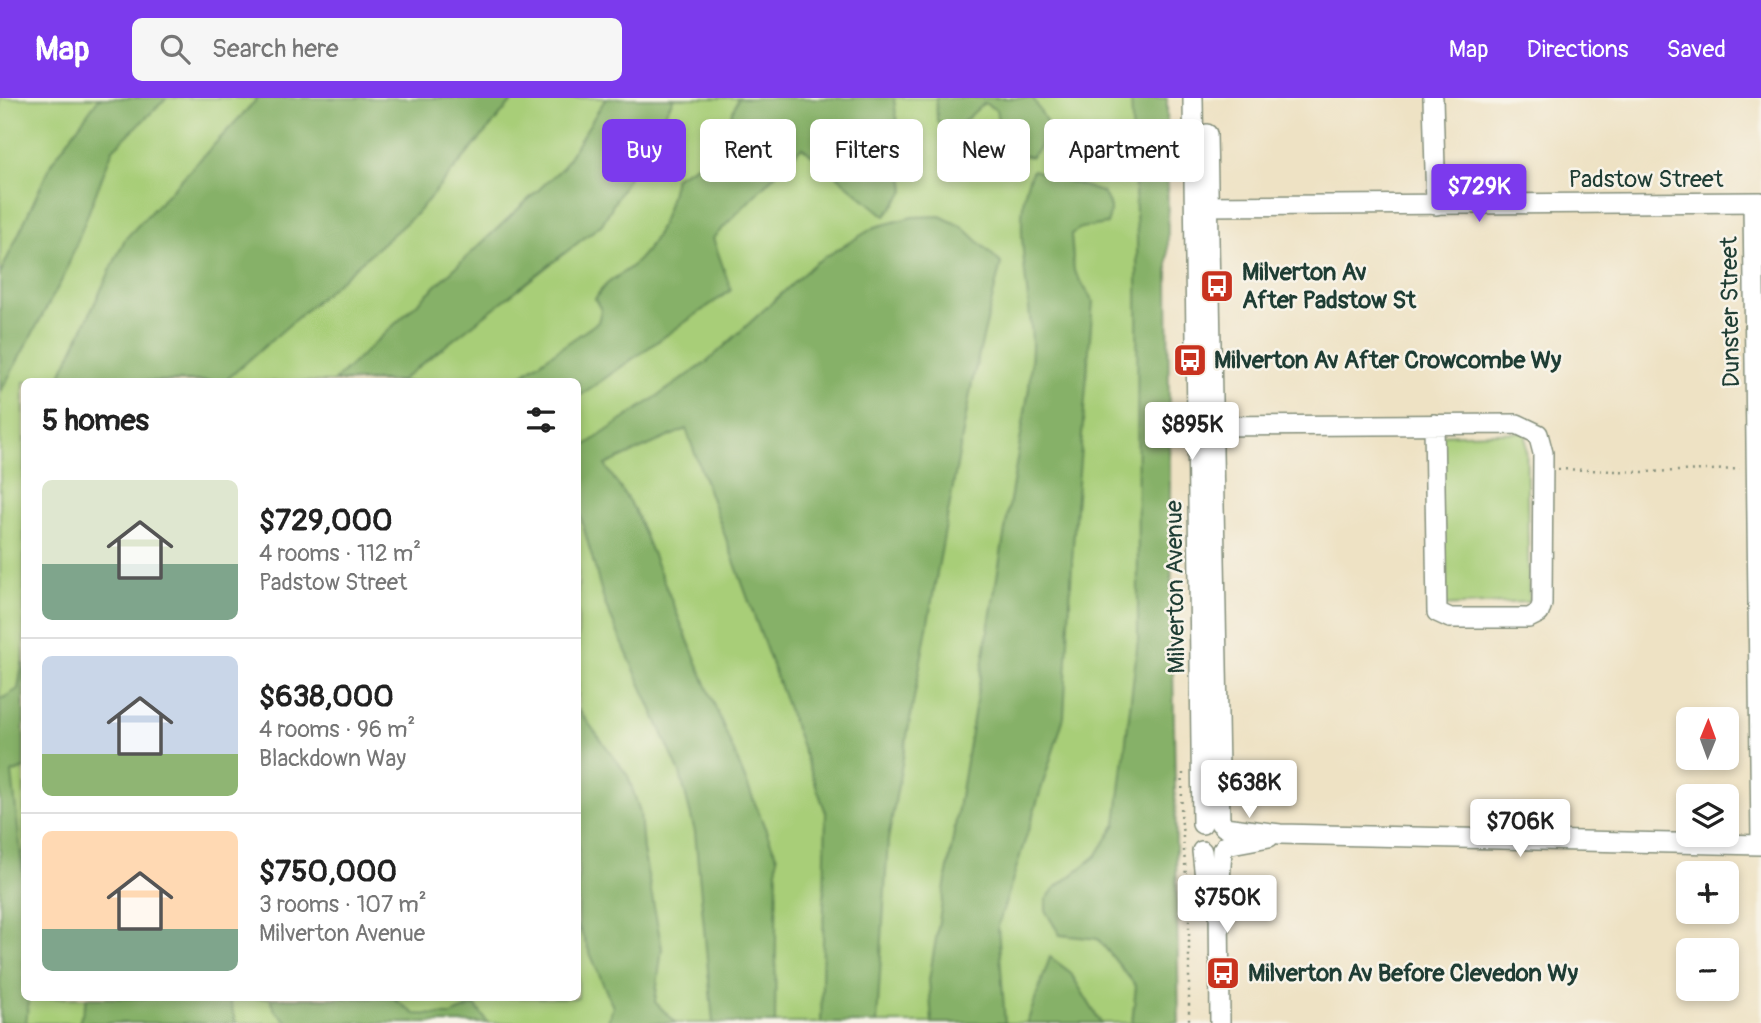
<!DOCTYPE html>
<html lang="en">
<head>
<meta charset="utf-8">
<style>
  :root { --surface:#fff; --page:#f6f6f6; --text:#222; --muted:#767676; --line:#e0e0e0; --accent:#7c3aed }
  body { margin:0; font-family:Pangolin,sans-serif; background:var(--page); color:var(--text); height:100vh; display:flex; flex-direction:column; font-size:26px; white-space:nowrap }
  * { box-sizing:border-box; margin:0 }
  p { font-size:23px; color:var(--muted) }
  .icon { flex:none; width:38px; height:38px; fill:none; stroke:currentColor; stroke-width:2; stroke-linecap:round; stroke-linejoin:round }
  .map { position:relative; flex:1; overflow:hidden }
  .sheet { position:absolute; left:21px; top:280px; width:560px; height:623px; display:flex; flex-direction:column; background:var(--surface); border-radius:10px; box-shadow:0 4px 10px #0003 }
  .sheet>* { flex:none }
  .hud { position:absolute; left:602px; top:21px; width:665px; height:63px; display:flex; gap:14px }
  .needle { width:46px; rotate:1deg }
  .buttons { position:absolute; left:1676px; top:609px; display:grid; gap:14px }
  .buttons a { display:grid; place-items:center; width:63px; height:63px; border-radius:10px; background:var(--surface); box-shadow:0 4px 10px #0003; font-size:35px }
  .price { position:absolute; translate:-50% -60px; padding:0 16px; border-radius:7px; background:#fff; color:#222; font-size:23px; line-height:46px; filter:drop-shadow(0 2px 4px #0008) }
  .price::after { content:''; position:absolute; left:50%; top:42px; width:21px; height:16px; margin-left:-10px; background:inherit; clip-path:polygon(0 0,100% 0,50% 100%) }
  .price.current { background:var(--accent); color:#fff }
  ul { padding:0; list-style:none }
  li { display:flex; align-items:center; gap:21px; height:175px; padding:0 21px }
  li+li { border-top:2px solid var(--line) }
  li span { display:grid; place-items:center; flex:none; width:196px; height:140px; border-radius:10px; color:#555 }
  li>.icon { margin-inline-start:auto }
  span .icon { width:84px; height:84px; fill:#fffc; stroke-width:1 }
  li b { font-size:30px }
  h2 { display:flex; justify-content:space-between; align-items:center; height:84px; padding:0 21px; font-size:30px }
  .chip { padding:0 24px; border-radius:10px; background:var(--surface); box-shadow:0 4px 10px #0003; font-size:24px; line-height:63px }
  .chip.current { background:var(--accent); color:#fff }
  header { display:flex; align-items:center; gap:42px; box-sizing:border-box; height:98px; padding:0 35px; background:var(--accent); color:#fff }
  header strong { font-size:33px }
  nav { display:flex; gap:38px; margin-inline-start:auto; font-size:24px }
  .search { width:490px; height:63px; background:var(--page); display:flex; align-items:center; gap:18px; box-sizing:border-box; padding:0 24px; border-radius:10px; color:var(--muted); font-size:26px }
  .map>svg:first-child { display:block }
</style>
</head>
<body>
<header>
<strong>Map</strong>
<div class="search"><svg class="icon" aria-label="search" viewBox="0 0 24 24"><circle cx="10" cy="10" r="6"/><path d="M15 15l6 6"/></svg>Search here</div>
<nav><a>Map</a><a>Directions</a><a>Saved</a></nav>
</header>
<div class="map">
<svg width="1761" height="925" viewBox="0 0 1761 925">
  <rect width="100%" height="100%" fill="#f7f3e8"/>
  <filter id="ink" filterUnits="userSpaceOnUse"><feTurbulence type="fractalNoise" baseFrequency=".0143" numOctaves="2"/><feDisplacementMap in="SourceGraphic" scale="14" xChannelSelector="R" yChannelSelector="G"/><feConvolveMatrix kernelMatrix="1 2 1 2 8 2 1 2 1" color-interpolation-filters="sRGB"/></filter>
  <filter id="wash" filterUnits="userSpaceOnUse"><feTurbulence type="fractalNoise" baseFrequency=".00686" numOctaves="4" result="noise"/><feDisplacementMap in="SourceGraphic" scale="28" xChannelSelector="R" yChannelSelector="G"/><feGaussianBlur stdDeviation="1.57" result="paint"/><feColorMatrix in="noise" values="0 0 0 0 0 0 0 0 0 0 0 0 0 0 0 0 0 1.4 0 .05"/><feComposite in="paint" operator="in"/></filter>
  <g filter="url(#wash)">
    <rect width="100%" height="100%" fill="#eee2c4"/>
    <g fill="#a8ce78" stroke="#648656" stroke-width="2" fill-rule="evenodd">
      <path d="M0,0h1151l10,925h-1161zM24,284h554v616h-554z"/>
      <polygon points="1526,334 1529,504 1440,508 1434,337"/>
    </g>
    <g fill="#86b168" stroke="#52774e" stroke-width="2">
      <polygon points="99,0 167,0 113,51 64,178 0,295 0,176 52,64"/>
      <polygon points="258,0 515,0 416,116 225,283 58,283 125,141"/>
      <polygon points="606,0 674,0 602,126 400,283 334,283 563,69"/>
      <path d="M738,0h156l11,93 -20,25 -83,-69 -89,91 18,52 -153,107v-15l-65,-1 85,-59 3,-12 -6,-11c9,-17 22,-21 37,-33 25,-21 37,-57 43,-89l42,-23z"/>
      <polygon points="936,0 1033,0 1047,25 1040,49 1031,59 1017,56 1002,38 996,12 984,5 956,31 945,31 937,22"/>
      <polygon points="1131,0 1167,0 1169,327 1179,925 1132,925 1136,888 1098,841 1060,837 1046,814 1046,802 1054,791 1096,758 1116,726 1138,542 1137,140"/>
      <path d="M1033,72l69,22c9,11 10,19 5,32l-26,4 -10,6 3,37 19,30 -20,244 -9,172 -66,209 7,97h-73l-3,-43 100,-592c1,-15 3,-30 3,-44 -1,-48 -23,-132 1,-174z"/>
      <polygon points="940,118 963,129 1001,165 972,285 888,742 877,925 821,925 826,715 686,331 605,367 634,411 777,759 775,925 713,925 695,734 680,675 605,506 578,409 578,345 586,347 707,264 815,165 875,129 912,119"/>
      <polygon points="24,555 24,670 12,675 24,785 24,900 29,900 26,925 0,925 0,602 18,591"/>
      <polygon points="578,611 628,678 640,714 643,752 662,850 655,904 676,925 607,925 613,909 578,827"/>
      <polygon points="1050,859 1070,874 1101,925 1027,925"/>
      <polygon points="87,900 229,900 236,925 79,925"/>
      <polygon points="270,900 393,900 415,916 451,917 475,907 488,925 290,925 275,913"/>
    </g>
  </g>
  <g filter="url(#ink)">
    <g fill="none" stroke-linecap="round" stroke-linejoin="round">
      <g stroke="#86907c" stroke-width="22">
        <g id="minor">
          <polyline points="1193,0 1202,726"/>
          <polyline points="1433,0 1436,107"/>
          <polyline points="1207,36 1220,725"/>
          <polyline points="1753,105 1761,742"/>
          <polyline points="1197,108 1761,104"/>
          <polyline points="1197,327 1213,328 1517,326 1538,336 1543,355 1542,506 1539,515 1529,520 1450,520 1437,514 1434,326"/>
          <polyline points="1224,729 1280,736 1761,747"/>
          <polyline points="1226,747 1269,739"/>
          <polyline points="1202,753 1207,798"/>
          <polyline points="1220,925 1219,799 1222,752"/>
        </g>
      </g>
      <g stroke="#86907c" stroke-width="2.5" stroke-dasharray="2 5" stroke-linecap="butt">
        <polyline points="1558,371 1645,374 1740,371"/>
        <polyline points="1183,675 1181,714 1189,817 1189,925"/>
      </g>
      <use href="#minor" stroke="#fff" stroke-width="19"/>
    </g>
  </g>
  <defs>
    <g id="bus-square" transform="scale(1.75)"><rect x="-9" y="-9" width="18" height="18" rx="4" fill="#c8321e" stroke="#f7f3e8"/><path d="M-5-6H5V4H4V6H2V4H-2V6H-4V4H-5ZM-3.5-4V0h7V-4ZM-3.5 1.2v1.5H-2V1.2ZM2 1.2v1.5H3.5V1.2Z" fill="#fff"/></g>
  </defs>
  <g fill-rule="evenodd">
    <use href="#bus-square" x="1217" y="188"/>
    <use href="#bus-square" x="1190" y="262"/>
    <use href="#bus-square" x="1223" y="875"/>
  </g>
  <g text-anchor="middle" stroke-width="5" stroke-linejoin="round" paint-order="stroke">
    <g font-size="24" fill="#1f3d34" stroke="#f7f3e8">
      <text x="1646" y="89">Padstow Street</text>
      <text transform="translate(1730 214) rotate(-91)" y="8">Dunster Street</text>
      <text transform="translate(1175 489) rotate(-91)" y="8">Milverton Avenue</text>
    </g>
    <g font-size="24" font-weight="bold" fill="#1f3d34" stroke="#f7f3e8" text-anchor="start">
      <text x="1242" y="182">Milverton Av<tspan x="1242" dy="28">After Padstow St</tspan></text>
      <text x="1214" y="270">Milverton Av After Crowcombe Wy</text>
      <text x="1248" y="883">Milverton Av Before Clevedon Wy</text>
    </g>
  </g>
</svg>
<div class="buttons">
<a><svg class="needle" viewBox="-14 -14 28 28"><path d="M0-13l5 13h-10z" fill="#e53935"/><path d="M0 13l5-13h-10z" fill="#767676"/></svg></a>
<a><svg class="icon" aria-label="layers" viewBox="0 0 24 24"><path d="M12 4l9 5-9 5-9-5zM3 14l9 5 9-5"/></svg></a>
<a>+</a>
<a>−</a>
</div>
<b class="price current" style="left:1479px;top:126px">$729K</b>
<b class="price" style="left:1192px;top:364px">$895K</b>
<b class="price" style="left:1249px;top:722px">$638K</b>
<b class="price" style="left:1520px;top:761px">$706K</b>
<b class="price" style="left:1227px;top:837px">$750K</b>
<div class="hud">
<a class="chip current">Buy</a>
<a class="chip">Rent</a>
<a class="chip">Filters</a>
<a class="chip">New</a>
<a class="chip">Apartment</a>
</div>
<section class="sheet">
<h2>5 homes<svg class="icon" aria-label="filters" viewBox="0 0 24 24"><path d="M4 7h16M4 17h16"/><circle cx="9" cy="7" r="2"/><circle cx="15" cy="17" r="2"/></svg></h2>
<ul>
<li><span style="background:linear-gradient(#dfe7d0 60%,#7fa58c 0)"><svg class="icon" aria-label="home" viewBox="0 0 24 24"><path d="M3 11l9-7 9 7M6 9v11h12V9"/></svg></span><div><b>$729,000</b><p>4 rooms · 112 m²</p><p>Padstow Street</p></div></li>
<li><span style="background:linear-gradient(#c9d6e8 70%,#8fb573 0)"><svg class="icon" aria-label="home" viewBox="0 0 24 24"><path d="M3 11l9-7 9 7M6 9v11h12V9"/></svg></span><div><b>$638,000</b><p>4 rooms · 96 m²</p><p>Blackdown Way</p></div></li>
<li><span style="background:linear-gradient(#ffd9b3 70%,#7fa58c 0)"><svg class="icon" aria-label="home" viewBox="0 0 24 24"><path d="M3 11l9-7 9 7M6 9v11h12V9"/></svg></span><div><b>$750,000</b><p>3 rooms · 107 m²</p><p>Milverton Avenue</p></div></li>
</ul>
</section>
</div>
</body>
</html>
